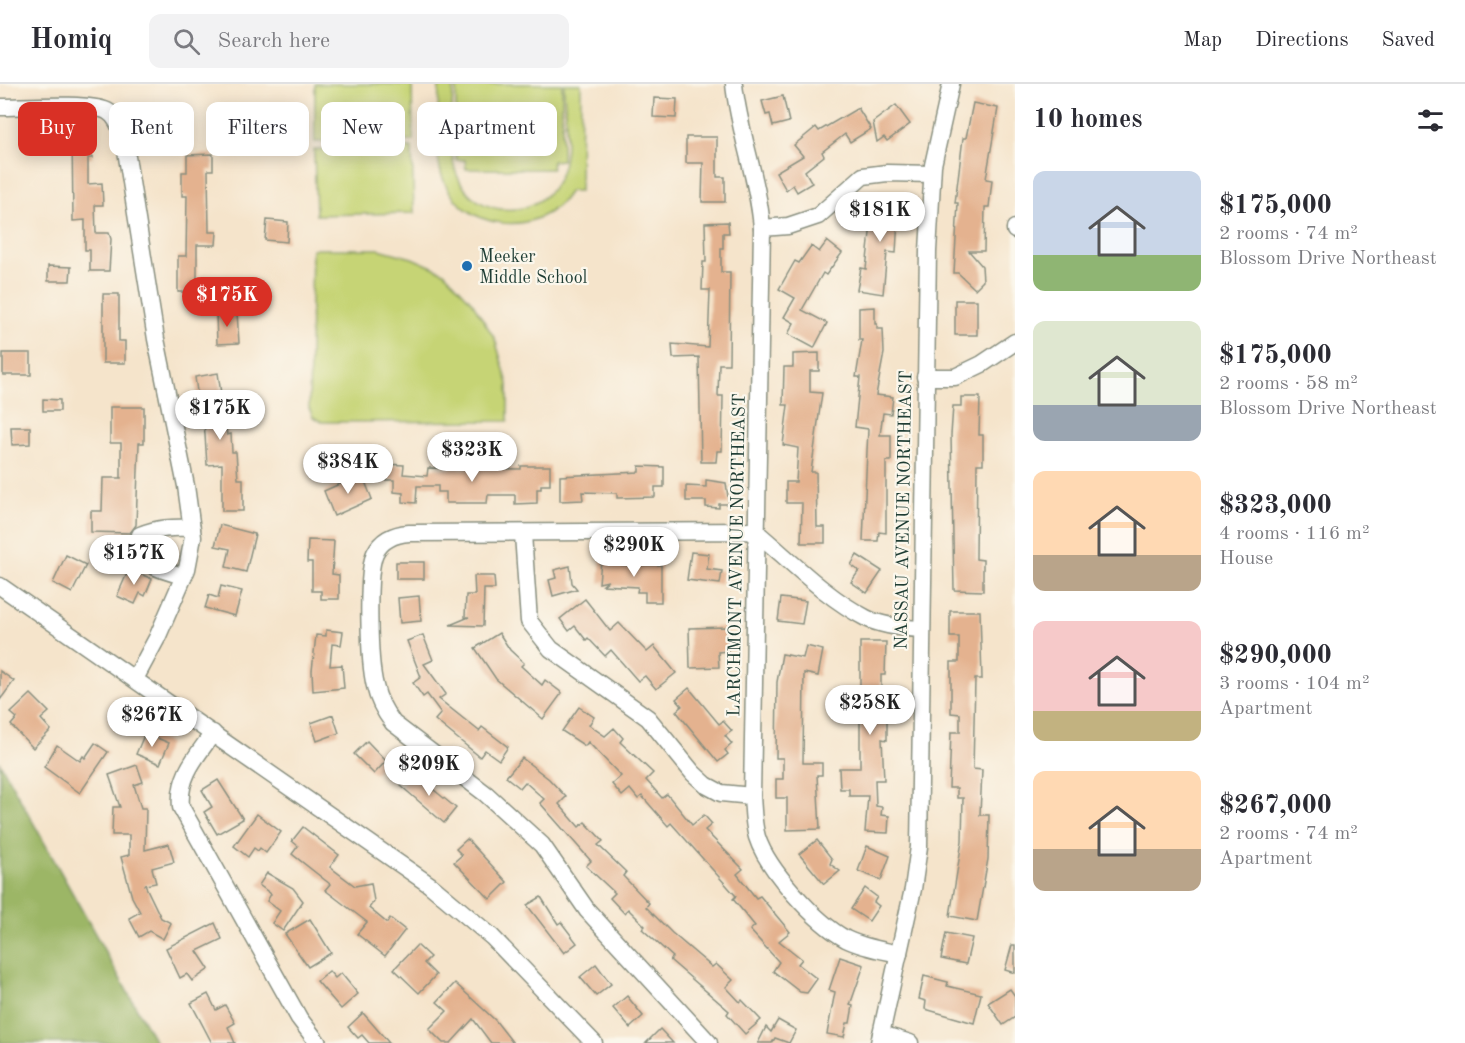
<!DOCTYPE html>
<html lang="en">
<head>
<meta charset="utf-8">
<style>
  :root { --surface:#fff; --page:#f2f2f3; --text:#2b2b33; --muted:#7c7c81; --line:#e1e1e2; --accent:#d93025 }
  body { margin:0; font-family:"Old Standard TT",serif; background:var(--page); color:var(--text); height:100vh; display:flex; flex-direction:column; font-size:22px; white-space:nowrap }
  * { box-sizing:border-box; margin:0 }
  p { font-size:20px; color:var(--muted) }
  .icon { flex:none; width:33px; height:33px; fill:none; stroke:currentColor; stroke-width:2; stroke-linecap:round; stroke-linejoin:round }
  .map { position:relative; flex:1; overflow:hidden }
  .details { display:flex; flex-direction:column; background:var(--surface); width:450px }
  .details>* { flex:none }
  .banner { position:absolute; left:18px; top:18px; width:570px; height:54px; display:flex; gap:12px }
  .price { position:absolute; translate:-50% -51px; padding:0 14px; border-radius:21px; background:#fff; color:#222; font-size:20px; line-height:39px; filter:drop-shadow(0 2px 3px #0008) }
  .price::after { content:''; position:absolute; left:50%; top:36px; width:18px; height:14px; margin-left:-9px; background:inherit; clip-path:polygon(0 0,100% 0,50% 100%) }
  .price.selected { background:var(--accent); color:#fff }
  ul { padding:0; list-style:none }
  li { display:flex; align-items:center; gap:18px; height:150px; padding:0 18px }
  li span { display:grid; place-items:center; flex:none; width:168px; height:120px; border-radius:12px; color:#555 }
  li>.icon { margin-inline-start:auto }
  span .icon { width:72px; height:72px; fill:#fffc; stroke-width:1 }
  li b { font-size:26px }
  h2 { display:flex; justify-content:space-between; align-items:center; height:72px; padding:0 18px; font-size:26px }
  .chip { padding:0 21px; border-radius:12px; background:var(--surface); box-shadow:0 3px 15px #0003; font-size:21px; line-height:54px }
  .chip.selected { background:var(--accent); color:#fff }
  header { display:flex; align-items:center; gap:36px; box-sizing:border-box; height:84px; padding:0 30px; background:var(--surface); border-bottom:2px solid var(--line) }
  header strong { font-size:28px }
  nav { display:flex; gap:33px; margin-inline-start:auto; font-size:21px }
  .search { width:420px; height:54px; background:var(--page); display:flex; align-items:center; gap:15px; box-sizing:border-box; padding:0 21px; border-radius:12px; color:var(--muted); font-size:22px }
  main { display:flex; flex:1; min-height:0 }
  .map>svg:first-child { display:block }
</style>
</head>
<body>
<header>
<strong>Homiq</strong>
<div class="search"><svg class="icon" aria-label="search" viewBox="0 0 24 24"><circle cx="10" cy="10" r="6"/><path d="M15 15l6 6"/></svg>Search here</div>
<nav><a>Map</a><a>Directions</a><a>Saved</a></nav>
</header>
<main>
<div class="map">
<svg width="1015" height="959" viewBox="0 0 1015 959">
  <rect width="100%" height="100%" fill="#fbf7ec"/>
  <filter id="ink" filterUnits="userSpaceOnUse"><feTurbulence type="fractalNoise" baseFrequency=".0167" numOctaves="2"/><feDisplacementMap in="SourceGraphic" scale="12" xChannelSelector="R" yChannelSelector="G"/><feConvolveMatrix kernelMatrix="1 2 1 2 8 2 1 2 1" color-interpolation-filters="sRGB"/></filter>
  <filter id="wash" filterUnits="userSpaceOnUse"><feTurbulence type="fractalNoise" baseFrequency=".008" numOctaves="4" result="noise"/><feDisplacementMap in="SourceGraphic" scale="24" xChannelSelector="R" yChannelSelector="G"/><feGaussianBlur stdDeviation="1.35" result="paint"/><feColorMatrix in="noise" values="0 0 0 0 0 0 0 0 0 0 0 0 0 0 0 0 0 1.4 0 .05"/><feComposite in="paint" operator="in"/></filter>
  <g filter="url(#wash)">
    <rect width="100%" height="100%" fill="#f5e4cb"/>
    <g fill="#c6d475" stroke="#728854" stroke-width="1.5">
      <polygon points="315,0 412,0 413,57 315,58"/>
      <path d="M439,0h14c0,26 -6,68 4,91 18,46 85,46 103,0 11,-26 4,-63 4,-91h17l-1,107h-10c-31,50 -110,40 -128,-15 -9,-28 -3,-63 -3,-92z"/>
      <polygon points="456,0 562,0 562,76 552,77 552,85 466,85 465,76 456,76"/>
      <polygon points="412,64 414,129 316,131 314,66"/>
      <polygon points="312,165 379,165 412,174 444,188 472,218 495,255 508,300 508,337 322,338 313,333 309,324"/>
    </g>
    <polygon fill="#9cb666" stroke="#5e7a4d" stroke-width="1.5" points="0,679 156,959 0,959"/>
    <g id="blocks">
      <g fill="#e4b28f">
        <polygon points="783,12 789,38 773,42 770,30 766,31 762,17"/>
        <polygon points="654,14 677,15 676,34 653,33"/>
        <polygon points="973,19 998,24 986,95 992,96 989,123 985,123 984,167 969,167 982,182 983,197 975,205 958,189 954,189 958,119 955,119 963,54 966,54"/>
        <polygon points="896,21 910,40 887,57 884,53 877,58 873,38"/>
        <polygon points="858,24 871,45 850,58 845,50 822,68 824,72 805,87 812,99 797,108 793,101 786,106 776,88 803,72 794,61 816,43 819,47"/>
        <polygon points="176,25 178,57 157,59 154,27"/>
        <polygon points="72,48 92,48 92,74 88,74 88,100 102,99 103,121 95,121 96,149 109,149 111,155 109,187 90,187 90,166 85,166 85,136 73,137"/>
        <polygon points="686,53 717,53 717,93 725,93 725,118 702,118 703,79 686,79"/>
        <polygon points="213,70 213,86 208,86 209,148 217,148 216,161 197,161 197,208 178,208 178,172 186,172 187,112 182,112 182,88 187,88 187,71"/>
        <polygon points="867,115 899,116 896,169 887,168 883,210 857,206 861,184 866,185 872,131 866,131"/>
        <polygon points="267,136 288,138 287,158 265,156"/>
        <polygon points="728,138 729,149 723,149 723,164 721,164 721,188 730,188 729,280 719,280 718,312 723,312 722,367 717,367 716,378 701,378 699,273 673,274 672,260 708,263 710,206 702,206 703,178 706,178 705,139"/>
        <polygon points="827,157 842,169 826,191 823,189 802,226 827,239 814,264 788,250 794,239 784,233 795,214 779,205 795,177 799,179 811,162 819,168"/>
        <polygon points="48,182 71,183 70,197 48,197"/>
        <polygon points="103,210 119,210 119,257 125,257 125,279 103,279"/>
        <rect x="955" y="216" width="22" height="35"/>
        <polygon points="875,223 875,240 877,240 877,245 883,245 884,269 876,311 893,313 891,330 883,329 880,351 891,351 891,377 886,377 886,449 879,448 878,457 863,457 868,345 855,343 860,293 856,293 862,256 859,256 859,224"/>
        <polygon points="216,229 237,229 239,259 217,260"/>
        <rect x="3" y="269" width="28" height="22"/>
        <polygon points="819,269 819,287 810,287 810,308 822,309 811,388 816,388 817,443 825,443 825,459 801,459 802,419 786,419 786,398 796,398 798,364 783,361 788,321 783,321 784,283 793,283 793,270"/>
        <polygon points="218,289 227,351 231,350 232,368 236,368 238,395 243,395 243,427 222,427 222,380 207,381 203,321 199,322 195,293"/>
        <polygon points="961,313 980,313 979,351 983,351 983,380 977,380 976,475 983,476 983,507 954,506 951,351 953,322 961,322"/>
        <polygon points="43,315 60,316 60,327 43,327"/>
        <polygon points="110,323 144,323 144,359 139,359 136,441 130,449 91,448 91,427 102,427 103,394 121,394 121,359 110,359"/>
        <polygon points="11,343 30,343 30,360 12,361"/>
        <polygon points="384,380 404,381 403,390 427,392 428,384 521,385 521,382 550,382 550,401 541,401 541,405 537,405 537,419 515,420 515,411 488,411 487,419 446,419 446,408 438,408 438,402 417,402 416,419 403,418 403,409 394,408 394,396 383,396"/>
        <polygon points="639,382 664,383 664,403 655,403 655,413 617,414 617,409 582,408 583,416 560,417 560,392 639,388"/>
        <polygon points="362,390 372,415 334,432 324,407"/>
        <polygon points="706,396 726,399 729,420 719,420 719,424 706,423 706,417 686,417 686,402 706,403"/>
        <polygon points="220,441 255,450 246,488 226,483 230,465 215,462"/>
        <polygon points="308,456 334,457 332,490 339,491 339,515 321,515 321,507 312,507 312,478 307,478"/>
        <polygon points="691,468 709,470 707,485 722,487 720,500 687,496"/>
        <polygon points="66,471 86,481 72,509 53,499"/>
        <polygon points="857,471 882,487 867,509 851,498 859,487 851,481"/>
        <polygon points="601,476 622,478 622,481 661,481 661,518 645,518 645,508 637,508 638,503 603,501 608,497 599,499"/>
        <rect x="396" y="478" width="28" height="17"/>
        <polygon points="570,482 572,499 577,505 553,512 549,496 556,494 554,486"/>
        <polygon points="129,485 152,495 145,512 140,509 135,520 117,512"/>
        <polygon points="474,492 494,492 495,505 484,505 483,542 450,541 469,533 465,533 466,511 475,511"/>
        <polygon points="221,502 242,507 235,532 205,524 209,511 218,514"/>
        <polygon points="419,512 421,537 400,539 398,514"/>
        <polygon points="781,514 806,517 802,540 778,537"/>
        <polygon points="585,515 610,547 619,539 647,568 654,562 676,589 656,605 645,592 638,597 611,566 605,572 588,554 586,556 575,542 569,547 560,535"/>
        <polygon points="950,527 980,527 982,595 975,595 973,685 982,686 980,731 989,731 988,775 977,837 950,832 962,757 963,714 957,714 957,704 949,704 951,648 960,648 960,630 951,629 951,578 959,578 959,553 950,553"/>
        <polygon points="727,543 728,567 718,568 719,583 690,584 689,544"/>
        <polygon points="326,546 343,548 341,561 332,560 330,582 342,581 344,604 313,607 312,587 316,551 326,552"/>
        <polygon points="499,549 510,566 524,579 521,582 542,601 545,596 562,609 543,635 496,595 475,564"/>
        <polygon points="423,551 433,576 424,580 446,610 439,615 479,647 482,643 508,663 499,676 485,666 480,673 435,636 441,629 427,610 423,613 413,599 421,593 407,557"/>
        <polygon points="860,558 886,558 885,591 881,591 881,617 887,617 887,656 882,655 884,696 875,696 876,722 882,723 881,731 889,732 888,749 865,748 868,712 849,712 849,705 840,705 839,684 860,684"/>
        <polygon points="806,562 823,566 818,592 804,589 803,679 822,679 822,691 817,691 820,745 787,746 787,714 776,714 776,695 783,695 783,674 776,674 777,598 782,570 803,574"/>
        <polygon points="0,587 14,597 0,616"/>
        <polygon points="689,604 719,640 723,637 732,647 725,652 732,660 725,666 728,670 718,678 676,627 682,622 676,615"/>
        <polygon points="31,610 49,628 41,635 51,646 33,664 11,641 17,634 11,629"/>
        <polygon points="579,623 594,633 589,641 605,652 614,644 623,654 620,658 653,689 646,696 662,714 667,710 692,741 704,731 712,740 705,746 743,785 737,790 756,814 760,812 790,848 779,857 802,875 798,880 817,895 807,909 800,908 773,887 779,878 750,846 755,842 733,815 736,812 671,739 668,742 642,712 638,715 630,705 622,712 612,700 621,692 588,658 585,662 562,647"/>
        <polygon points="333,631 339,649 317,657 311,639"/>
        <polygon points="145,649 169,659 160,680 136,670"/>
        <polygon points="367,657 386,677 374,690 354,670"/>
        <polygon points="95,659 108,668 80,709 44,683 57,661 80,677 83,672 85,674"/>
        <polygon points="522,674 549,695 566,713 559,720 579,743 585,738 603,757 598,761 626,788 623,792 649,819 646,823 672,849 712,883 716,880 733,896 726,903 740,918 742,916 761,936 745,950 727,930 729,927 670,876 673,873 642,845 645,842 628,825 624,829 610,814 615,809 586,782 591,777 540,719 544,715 525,698 520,704 506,693"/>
        <polygon points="137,681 143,698 134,701 141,724 146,724 145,766 169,760 174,778 152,784 156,799 145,801 161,834 171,839 163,855 149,847 139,853 129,834 140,828 132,813 121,773 129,771 129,751 112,751 113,723 120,723 109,691"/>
        <polygon points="412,688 456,724 444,739 401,702"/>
        <polygon points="218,696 243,735 217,750 204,728 212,723 202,706"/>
        <polygon points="257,730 281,748 266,769 260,764 258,767 254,764 248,773 234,762"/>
        <polygon points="303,743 339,771 330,783 355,802 371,799 374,817 369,824 387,839 390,834 405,846 385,872 357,850 367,838 325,806 330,800 292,770 298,762 292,757"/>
        <polygon points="467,755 507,798 490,815 454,778 462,771 456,765"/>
        <polygon points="817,756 832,775 830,780 840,787 824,800 799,770"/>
        <polygon points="867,762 890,772 881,796 858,787"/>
        <polygon points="267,789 293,804 303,817 283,847 272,839 280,827 267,817 271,810 259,801"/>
        <polygon points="865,804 877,813 874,818 879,822 869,837 851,825"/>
        <polygon points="541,813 558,840 561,838 577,859 564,869 527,821"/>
        <polygon points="310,835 331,869 308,883 285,850"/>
        <polygon points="215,839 222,855 197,867 209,885 192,897 187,890 180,894 166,864"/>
        <polygon points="946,849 972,854 966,880 941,875"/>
        <polygon points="417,861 430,873 424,879 436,891 419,909 394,885"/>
        <polygon points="1012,861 1015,861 1015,889 1005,886"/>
        <polygon points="840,873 864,881 850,921 853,922 850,939 847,939 844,953 827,950 835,908 829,906"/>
        <polygon points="596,880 611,900 596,912 580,893"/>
        <polygon points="329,887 335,894 341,889 358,910 341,925 317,897"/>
        <polygon points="924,892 948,898 947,902 981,910 974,939 925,925 926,917 919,915"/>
        <polygon points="455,899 495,936 513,959 491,959 473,935 451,959 443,959 429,945 447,927 437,918"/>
        <polygon points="1010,905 1015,912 1015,933 1003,941 988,919"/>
        <polygon points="208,910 216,926 225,921 235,939 228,943 235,959 212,959 191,919"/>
        <polygon points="627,912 643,932 630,944 613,924"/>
        <polygon points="363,929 389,959 369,959 362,951 358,954 348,943"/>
        <polygon points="778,936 796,946 789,959 775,954 772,959 758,959 766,943 771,948"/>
        <polygon points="660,945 673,959 646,959"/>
      </g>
    </g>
  </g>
  <g filter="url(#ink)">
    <use href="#blocks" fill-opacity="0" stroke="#8a9080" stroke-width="1.5"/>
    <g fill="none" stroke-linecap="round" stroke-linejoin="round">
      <g stroke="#8a9080" stroke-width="19">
        <g id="minor">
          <path d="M734,0c5,49 24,94 28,144l-10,568c1,13 1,28 5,41 10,32 59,86 89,102 16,8 35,11 53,15"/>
          <path d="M0,23c23,0 89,-5 107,4 10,5 14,18 17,27l32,201 30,147 7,51 -6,32 -30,69 -22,41"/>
          <polyline points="762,144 788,142 818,132 863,92 887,89 932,90"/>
          <polyline points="1015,144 1015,146"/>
          <polyline points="925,293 955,293 982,280 1015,258"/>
          <polyline points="523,450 529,537 551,565 648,634 693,689 706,701 721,709 752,712"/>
          <path d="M184,492c-21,-5 -54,-13 -44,-41 18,-7 32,-8 52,-7"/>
          <polyline points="0,502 430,801 492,853 594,959"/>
          <path d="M213,649c-17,24 -35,43 -32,74l118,211 19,25"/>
          <polyline points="881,950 910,959"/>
          <path d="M709,959l-122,-133 -45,-65 -56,-51 -93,-71c-9,-12 -15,-23 -18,-37 -6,-23 -9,-113 0,-133 7,-14 20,-19 34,-20l346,-2c35,29 70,66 111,87 16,8 36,10 55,11"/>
          <polyline points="879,959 913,805 919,763 928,167 933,81 951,0"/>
        </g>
      </g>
      <use href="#minor" stroke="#fff" stroke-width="16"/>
    </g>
  </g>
  <circle fill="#1f6fb2" stroke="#fbf7ec" stroke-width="2" cx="467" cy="182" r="6"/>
  <g text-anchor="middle" stroke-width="4.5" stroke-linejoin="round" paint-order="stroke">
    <g font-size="18" fill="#1f3d34" stroke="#fbf7ec" text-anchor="start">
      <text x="479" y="178">Meeker<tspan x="479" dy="21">Middle School</tspan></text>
    </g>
    <g font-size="18" fill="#1f3d34" stroke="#fbf7ec">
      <text transform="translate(903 426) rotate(-89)" y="6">NASSAU AVENUE NORTHEAST</text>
      <text transform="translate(736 471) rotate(-89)" y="6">LARCHMONT AVENUE NORTHEAST</text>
    </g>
  </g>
</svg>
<b class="price" style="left:880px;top:159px">$181K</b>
<b class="price selected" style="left:227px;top:244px">$175K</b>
<b class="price" style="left:220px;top:357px">$175K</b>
<b class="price" style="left:472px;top:399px">$323K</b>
<b class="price" style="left:348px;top:411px">$384K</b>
<b class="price" style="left:634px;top:494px">$290K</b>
<b class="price" style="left:134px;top:502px">$157K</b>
<b class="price" style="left:870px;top:652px">$258K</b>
<b class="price" style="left:152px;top:664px">$267K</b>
<b class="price" style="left:429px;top:713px">$209K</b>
<div class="banner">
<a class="chip selected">Buy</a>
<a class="chip">Rent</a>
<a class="chip">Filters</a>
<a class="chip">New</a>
<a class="chip">Apartment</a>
</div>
</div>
<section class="details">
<h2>10 homes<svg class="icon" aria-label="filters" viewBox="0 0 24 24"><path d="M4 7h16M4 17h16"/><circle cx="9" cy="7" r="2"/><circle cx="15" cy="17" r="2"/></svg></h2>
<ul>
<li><span style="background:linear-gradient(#c9d6e8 70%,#8fb573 0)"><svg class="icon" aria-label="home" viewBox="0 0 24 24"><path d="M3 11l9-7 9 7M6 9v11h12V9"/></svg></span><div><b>$175,000</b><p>2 rooms · 74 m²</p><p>Blossom Drive Northeast</p></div></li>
<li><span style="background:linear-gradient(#dfe7d0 70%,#9aa5b1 0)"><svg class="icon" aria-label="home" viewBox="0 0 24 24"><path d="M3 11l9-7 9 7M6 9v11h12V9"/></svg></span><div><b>$175,000</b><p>2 rooms · 58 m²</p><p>Blossom Drive Northeast</p></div></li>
<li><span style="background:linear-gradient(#ffd9b3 70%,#b9a48a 0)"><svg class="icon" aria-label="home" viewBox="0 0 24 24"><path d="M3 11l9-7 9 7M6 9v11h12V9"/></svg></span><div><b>$323,000</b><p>4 rooms · 116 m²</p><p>House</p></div></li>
<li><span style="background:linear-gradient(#f6c9c9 75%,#c2b280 0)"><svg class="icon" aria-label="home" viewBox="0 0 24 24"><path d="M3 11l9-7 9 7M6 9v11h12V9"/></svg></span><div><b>$290,000</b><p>3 rooms · 104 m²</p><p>Apartment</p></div></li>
<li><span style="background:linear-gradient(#ffd9b3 65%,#b9a48a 0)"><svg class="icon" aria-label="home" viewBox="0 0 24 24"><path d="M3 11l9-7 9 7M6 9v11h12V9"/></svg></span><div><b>$267,000</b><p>2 rooms · 74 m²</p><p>Apartment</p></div></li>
</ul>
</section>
</main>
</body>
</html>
